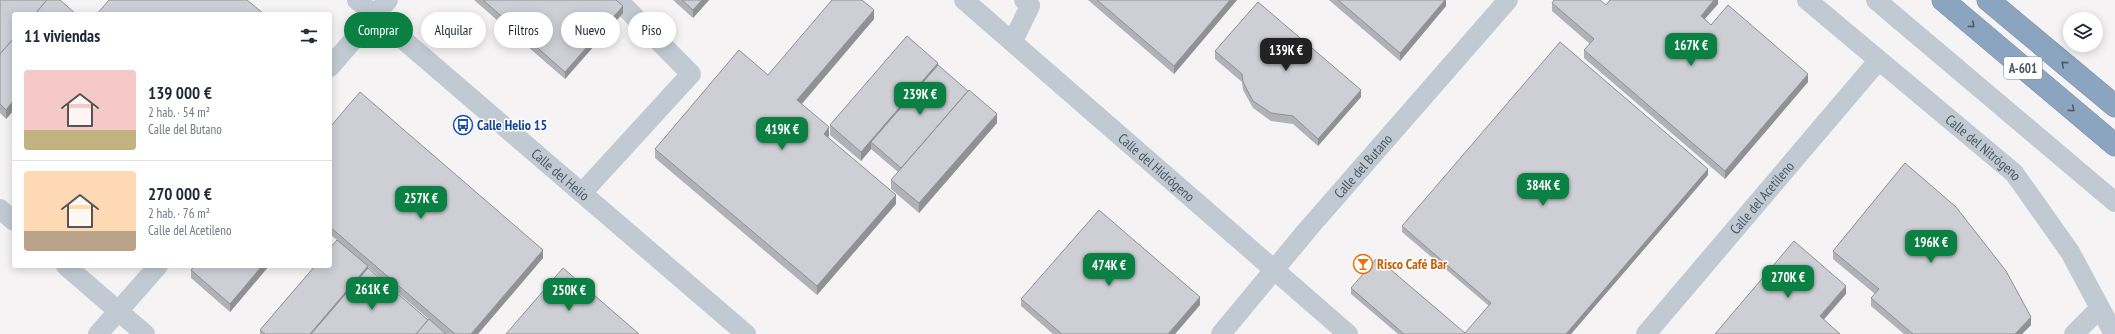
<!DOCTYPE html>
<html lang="es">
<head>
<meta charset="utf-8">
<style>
  :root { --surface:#fff; --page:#f6f6f7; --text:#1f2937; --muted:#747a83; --line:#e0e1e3; --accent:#0b8043 }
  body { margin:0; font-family:"PT Sans Narrow",sans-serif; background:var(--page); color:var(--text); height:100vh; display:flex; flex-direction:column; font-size:15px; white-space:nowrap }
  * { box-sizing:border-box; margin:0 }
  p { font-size:13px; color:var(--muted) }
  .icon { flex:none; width:22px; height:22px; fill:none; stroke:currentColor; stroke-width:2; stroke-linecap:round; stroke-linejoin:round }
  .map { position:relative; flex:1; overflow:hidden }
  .details { position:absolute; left:12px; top:12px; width:320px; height:256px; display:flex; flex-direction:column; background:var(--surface); border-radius:4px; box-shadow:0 2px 10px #0003 }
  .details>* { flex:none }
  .hud { position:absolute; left:344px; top:12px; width:380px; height:36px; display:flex; gap:8px }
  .tools { position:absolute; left:2063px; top:12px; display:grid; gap:8px }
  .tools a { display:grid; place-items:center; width:40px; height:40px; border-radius:50%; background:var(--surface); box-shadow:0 2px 10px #0003; font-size:20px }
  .price { position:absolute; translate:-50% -34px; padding:0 9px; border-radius:8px; background:var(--accent); color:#fff; font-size:13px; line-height:26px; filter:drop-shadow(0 1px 2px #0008) }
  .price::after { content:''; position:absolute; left:50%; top:24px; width:12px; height:9px; margin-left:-6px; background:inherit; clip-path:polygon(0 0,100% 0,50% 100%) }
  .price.selected { background:#222; color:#fff }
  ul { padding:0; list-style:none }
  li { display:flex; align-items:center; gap:12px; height:100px; padding:0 12px }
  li+li { border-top:1px solid var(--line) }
  li span { display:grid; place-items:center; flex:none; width:112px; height:80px; border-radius:4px; color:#555 }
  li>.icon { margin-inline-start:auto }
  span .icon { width:48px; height:48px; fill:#fffc; stroke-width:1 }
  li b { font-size:17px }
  h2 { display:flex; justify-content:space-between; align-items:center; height:48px; padding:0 12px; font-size:17px }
  .tag { padding:0 14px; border-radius:18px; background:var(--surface); box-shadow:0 2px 10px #0003; font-size:14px; line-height:36px }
  .tag.selected { background:var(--accent); color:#fff }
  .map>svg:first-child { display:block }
</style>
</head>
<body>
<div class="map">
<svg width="2115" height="334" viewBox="0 0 2115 334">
  <rect width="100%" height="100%" fill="#f5f3f3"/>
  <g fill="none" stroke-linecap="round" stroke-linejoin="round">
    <g stroke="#7690ad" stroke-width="23">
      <g id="highway">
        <polyline points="1943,0 2115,145"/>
        <polyline points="1988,0 2115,106"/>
      </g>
    </g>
    <g stroke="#c1cad2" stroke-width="20">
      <path id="s1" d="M357,0l389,334"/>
      <path id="s2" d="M964,0l384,334"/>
      <path id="s3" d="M1807,0l207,173 56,79 44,82"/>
      <polyline points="1876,0 2115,202"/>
      <polyline points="1013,41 1030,6 1024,0"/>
      <polyline points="330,67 388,0"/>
      <polyline points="582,193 691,74 618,0"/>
      <polyline points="0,209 14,221"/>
      <polyline points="66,266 145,334"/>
      <polyline points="98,334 158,266"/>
      <path id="s4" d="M1221,334l87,-105 200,-229"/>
      <path id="s5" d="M1646,334l232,-273"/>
      <polyline points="2074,334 2099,309"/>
    </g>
    <use href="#highway" stroke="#8ba5c1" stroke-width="22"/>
  </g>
  <g fill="#b0b2b7">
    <polygon points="0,0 14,14 14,110 6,119 0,113"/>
    <polygon points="474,0 616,0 623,13 565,79"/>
    <polygon points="673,0 709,0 693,18"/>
    <polygon points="1088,0 1237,0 1174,74"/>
    <polygon points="1329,0 1446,0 1446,6 1400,61"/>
    <polygon points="1718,0 1718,4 1705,19 1711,25 1808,82 1725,179 1584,58 1584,50 1590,44 1552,11 1552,3 1606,5"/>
    <polygon points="874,19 802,104 829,136 828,137 896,204 817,295 655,158 655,149 768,75"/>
    <polygon points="1215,51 1361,97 1318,146 1293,124 1271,121 1253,108 1243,90 1242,82 1215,59"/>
    <polygon points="938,65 997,123 919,213 891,189 891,180 898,172 871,149 861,161 830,135 830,125"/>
    <polygon points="330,127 543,258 478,334 446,334 368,267 368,268 428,320 446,334 260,334 260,330 337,240 330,234"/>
    <polygon points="1708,175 1571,334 1398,334 1351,294 1351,288 1465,333 1489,306 1402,232 1402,226"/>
    <polygon points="1833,251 2031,325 2022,334 1904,334 1871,306 1871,298 1875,294 1833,259"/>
    <polygon points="195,266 269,266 230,312 191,278 191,270"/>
    <polygon points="1021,299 1200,305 1175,334 1053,334 1021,306"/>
  </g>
  <g fill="#909195">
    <polygon points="702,0 709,0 693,18 693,10"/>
    <polygon points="1230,0 1237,0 1174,74 1174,66"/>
    <polygon points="1445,0 1446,0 1446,6 1400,61 1400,53"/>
    <polygon points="1714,0 1718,0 1718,4 1701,23 1701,16"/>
    <polygon points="623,6 623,13 565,79 565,72"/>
    <polygon points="874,10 874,19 797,109 797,100"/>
    <polygon points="938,63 938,72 871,142 871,149 861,161 861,152"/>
    <polygon points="1808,74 1808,82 1725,179 1725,171"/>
    <polygon points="1361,90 1361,97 1318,146 1318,139"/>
    <polygon points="14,100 14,110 6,119 6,110"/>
    <polygon points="997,114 997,123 919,213 919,203"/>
    <polygon points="829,127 829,136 824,143 824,134"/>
    <polygon points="1708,169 1708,175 1571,334 1566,334"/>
    <polygon points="896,195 896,204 817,295 817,286"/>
    <polygon points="543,250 543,258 478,334 471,334"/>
    <polygon points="262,266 269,266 230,312 230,304"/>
    <polygon points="368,266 368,274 316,334 310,334"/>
    <polygon points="1846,286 1846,294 1820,324 1820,316"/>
    <polygon points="1200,297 1200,305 1175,334 1168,334"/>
    <polygon points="2031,317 2031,325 2022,334 2015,334"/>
  </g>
  <g fill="#cdcfd5" stroke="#909195">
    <polygon points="0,0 47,0 35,14 14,14 14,38 0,54"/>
    <polygon points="47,0 60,0 76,14 35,14"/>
    <polygon points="109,0 247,0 264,14 97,14"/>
    <polygon points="483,0 616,0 623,6 565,72"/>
    <polygon points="682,0 702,0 693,10"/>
    <polygon points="832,0 862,0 874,10 797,100 829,127 824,134 896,195 817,286 655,149 739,50 768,75"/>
    <polygon points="1097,0 1230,0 1174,66"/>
    <polygon points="1338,0 1445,0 1400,53"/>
    <polygon points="1554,0 1600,0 1606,5 1610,0 1714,0 1701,16 1711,25 1728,5 1808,74 1725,171 1584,50 1594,39 1552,3"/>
    <polygon points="1258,2 1361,90 1318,139 1293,116 1271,113 1253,101 1243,82 1242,74 1215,51"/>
    <polygon points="907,36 938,63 861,152 830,125"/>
    <polygon points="14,38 14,100 6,110 0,104 0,54"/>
    <polygon points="1560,42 1708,169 1566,334 1404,334 1351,288 1377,258 1465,333 1491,303 1402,226"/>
    <polygon points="938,65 968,91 901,168 871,142"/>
    <polygon points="969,90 997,114 919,203 891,180"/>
    <polygon points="360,92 543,250 471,334 455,334 330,227 330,127"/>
    <polygon points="1905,163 1956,207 2006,271 2031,317 2015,334 1913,334 1871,298 1879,289 1833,251"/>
    <polygon points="1099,210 1200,297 1168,334 1062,334 1021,299"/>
    <polygon points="337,240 368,266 310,334 265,334 260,330 315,266 330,266 330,248"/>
    <polygon points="1794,241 1846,286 1820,316 1840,334 1715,334"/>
    <polygon points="195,266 262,266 230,304 191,270"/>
    <polygon points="368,268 428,320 416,334 311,334"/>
    <polygon points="563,268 639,334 506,334"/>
    <polygon points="429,319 446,334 416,334"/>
  </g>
  <defs><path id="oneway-chevron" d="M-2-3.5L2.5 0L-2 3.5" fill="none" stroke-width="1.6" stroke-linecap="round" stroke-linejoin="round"/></defs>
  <g stroke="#505e6b">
    <use href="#oneway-chevron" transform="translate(1972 25) rotate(40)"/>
    <use href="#oneway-chevron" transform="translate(2064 64) rotate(-140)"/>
    <use href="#oneway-chevron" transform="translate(2072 109) rotate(40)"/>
  </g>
  <defs>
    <g id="bus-ring" transform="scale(1)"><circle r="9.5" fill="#fff" stroke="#1a4fb4" stroke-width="1.5"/><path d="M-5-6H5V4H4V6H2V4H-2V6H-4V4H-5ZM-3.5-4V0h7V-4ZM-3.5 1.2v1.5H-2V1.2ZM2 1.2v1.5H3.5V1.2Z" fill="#1a4fb4"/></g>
    <g id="bar-ring" transform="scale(1)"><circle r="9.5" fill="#fff" stroke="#e8710a" stroke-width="1.5"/><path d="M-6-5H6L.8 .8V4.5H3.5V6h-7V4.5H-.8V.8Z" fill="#e8710a"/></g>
  </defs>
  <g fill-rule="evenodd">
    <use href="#bus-ring" x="463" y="125"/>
    <use href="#bar-ring" x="1363" y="264"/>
  </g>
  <g text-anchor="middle" stroke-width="3" stroke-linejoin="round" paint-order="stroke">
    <rect fill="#fff" stroke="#808990" stroke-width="1" x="2004" y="57" width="38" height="22" rx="3"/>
    <g font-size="13" font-weight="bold" fill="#4a5661">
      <text x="2023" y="73">A-601</text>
    </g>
    <g font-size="14" font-weight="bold" fill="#164399" stroke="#fff" text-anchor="start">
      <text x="477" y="130">Calle Helio 15</text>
    </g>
    <g font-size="14" fill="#4a5661" stroke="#fff">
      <text dy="5" stroke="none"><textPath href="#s3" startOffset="230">Calle del Nitrógeno</textPath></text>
      <text dy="5" stroke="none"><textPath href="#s4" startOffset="220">Calle del Butano</textPath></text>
      <text dy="5" stroke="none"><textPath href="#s2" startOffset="255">Calle del Hidrógeno</textPath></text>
      <text dy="5" stroke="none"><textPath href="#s1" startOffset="268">Calle del Helio</textPath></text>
      <text dy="5" stroke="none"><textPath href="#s5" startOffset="179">Calle del Acetileno</textPath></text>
    </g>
    <g font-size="14" font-weight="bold" fill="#c56008" stroke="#fff" text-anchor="start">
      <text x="1377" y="269">Risco Café Bar</text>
    </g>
  </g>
</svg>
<div class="tools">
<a><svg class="icon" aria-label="layers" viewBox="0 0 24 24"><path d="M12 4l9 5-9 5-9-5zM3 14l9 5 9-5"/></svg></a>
</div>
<b class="price" style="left:1691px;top:67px">167K €</b>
<b class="price selected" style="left:1286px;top:72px">139K €</b>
<b class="price" style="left:920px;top:116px">239K €</b>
<b class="price" style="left:782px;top:151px">419K €</b>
<b class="price" style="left:1543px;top:207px">384K €</b>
<b class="price" style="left:421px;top:220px">257K €</b>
<b class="price" style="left:1931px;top:264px">196K €</b>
<b class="price" style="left:1109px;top:287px">474K €</b>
<b class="price" style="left:1788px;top:299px">270K €</b>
<b class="price" style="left:372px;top:311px">261K €</b>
<b class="price" style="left:569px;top:312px">250K €</b>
<div class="hud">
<a class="tag selected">Comprar</a>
<a class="tag">Alquilar</a>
<a class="tag">Filtros</a>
<a class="tag">Nuevo</a>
<a class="tag">Piso</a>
</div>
<section class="details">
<h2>11 viviendas<svg class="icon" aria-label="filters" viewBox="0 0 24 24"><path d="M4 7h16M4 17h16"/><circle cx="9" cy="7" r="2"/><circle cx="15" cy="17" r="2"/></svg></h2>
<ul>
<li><span style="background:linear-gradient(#f6c9c9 75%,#c2b280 0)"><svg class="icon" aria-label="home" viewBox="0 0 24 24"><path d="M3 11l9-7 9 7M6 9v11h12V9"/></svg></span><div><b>139 000 €</b><p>2 hab. · 54 m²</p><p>Calle del Butano</p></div></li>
<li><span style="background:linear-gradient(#ffd9b3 75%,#b9a48a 0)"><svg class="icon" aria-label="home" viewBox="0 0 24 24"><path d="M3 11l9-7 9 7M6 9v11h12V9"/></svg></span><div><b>270 000 €</b><p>2 hab. · 76 m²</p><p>Calle del Acetileno</p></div></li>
</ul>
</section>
</div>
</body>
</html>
